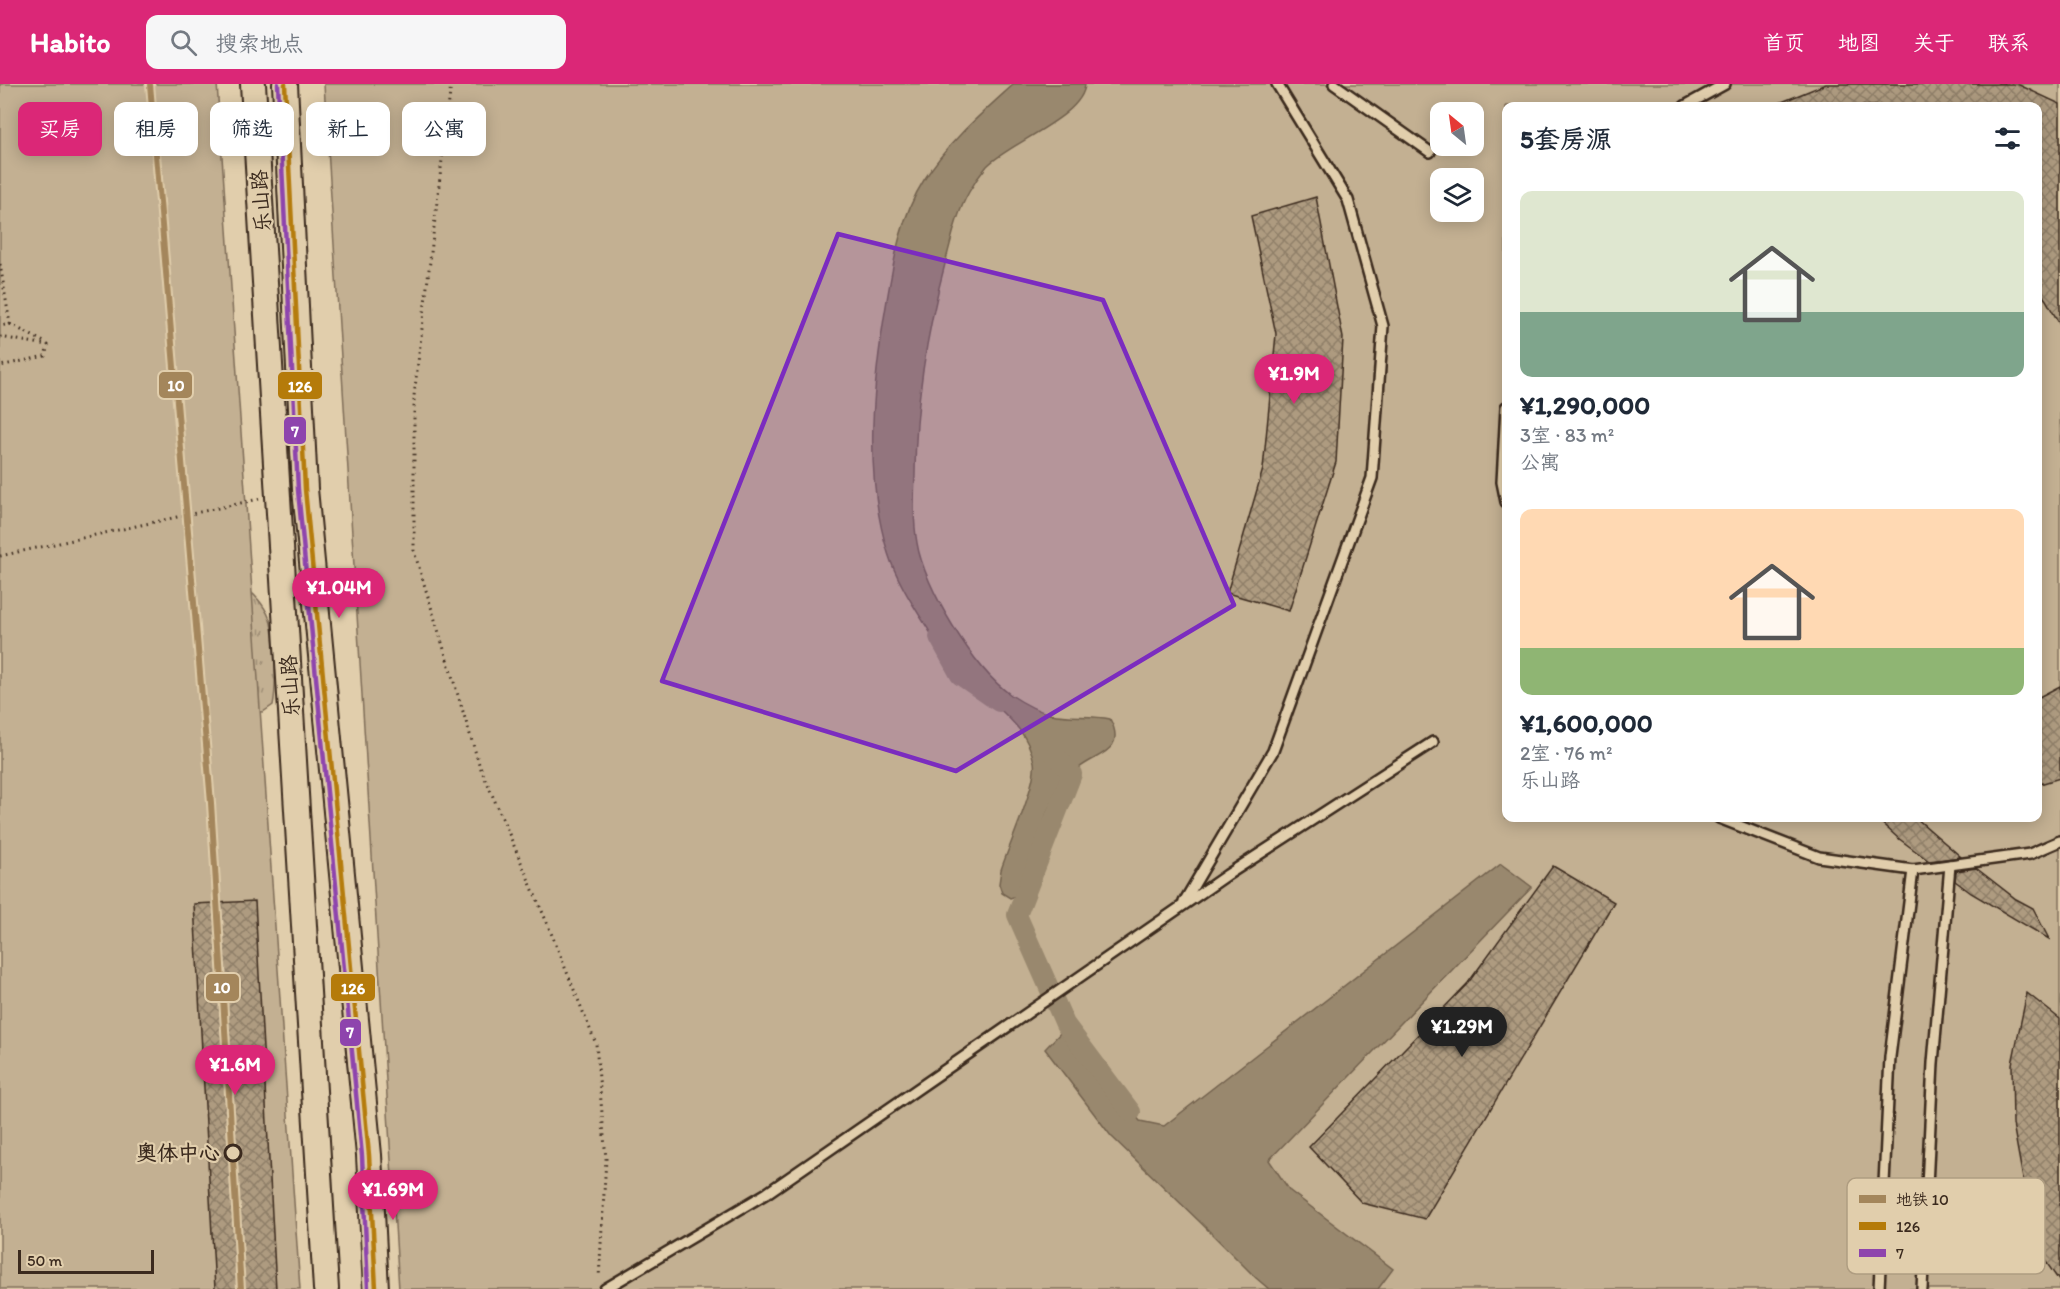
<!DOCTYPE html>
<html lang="zh">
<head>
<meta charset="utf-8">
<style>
  :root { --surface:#fff; --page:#f6f6f7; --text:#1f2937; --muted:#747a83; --accent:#db2777 }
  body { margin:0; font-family:Itim,"LXGW WenKai TC",sans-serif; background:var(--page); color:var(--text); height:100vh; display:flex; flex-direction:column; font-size:22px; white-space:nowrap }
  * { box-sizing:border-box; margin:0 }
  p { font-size:20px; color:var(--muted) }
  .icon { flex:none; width:33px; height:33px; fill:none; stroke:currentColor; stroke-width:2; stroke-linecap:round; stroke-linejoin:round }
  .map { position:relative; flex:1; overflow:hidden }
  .details { position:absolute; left:1502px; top:18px; width:540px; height:720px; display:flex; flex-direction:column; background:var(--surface); border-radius:12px; box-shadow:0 3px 15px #0003 }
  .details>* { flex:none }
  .banner { position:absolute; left:18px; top:18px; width:570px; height:54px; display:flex; gap:12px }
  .needle { width:39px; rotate:331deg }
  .tools { position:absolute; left:1430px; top:18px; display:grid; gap:12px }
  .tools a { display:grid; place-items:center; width:54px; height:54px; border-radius:12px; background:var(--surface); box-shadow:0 3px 15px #0003; font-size:30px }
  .scale { position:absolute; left:18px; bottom:15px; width:136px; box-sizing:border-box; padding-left:6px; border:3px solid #3b2a1e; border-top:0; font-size:16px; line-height:21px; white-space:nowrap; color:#3b2a1e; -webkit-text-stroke:4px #e1ceac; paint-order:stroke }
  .price { position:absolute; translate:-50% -51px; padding:0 14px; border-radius:21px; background:var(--accent); color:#fff; font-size:20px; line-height:39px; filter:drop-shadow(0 2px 3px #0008) }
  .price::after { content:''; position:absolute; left:50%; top:36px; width:18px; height:14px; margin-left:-9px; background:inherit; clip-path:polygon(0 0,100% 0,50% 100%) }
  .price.on { background:#222; color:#fff }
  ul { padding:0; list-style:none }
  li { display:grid; align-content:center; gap:12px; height:318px; padding:0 18px }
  li span { display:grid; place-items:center; height:186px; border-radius:12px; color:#555 }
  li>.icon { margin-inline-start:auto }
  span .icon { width:108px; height:108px; fill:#fffc; stroke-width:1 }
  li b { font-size:26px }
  h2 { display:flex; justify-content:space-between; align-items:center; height:72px; padding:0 18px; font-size:26px }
  .pill { padding:0 21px; border-radius:12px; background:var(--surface); box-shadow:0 3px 15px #0003; font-size:21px; line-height:54px }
  .pill.on { background:var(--accent); color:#fff }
  header { display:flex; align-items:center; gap:36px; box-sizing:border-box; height:84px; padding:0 30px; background:var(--accent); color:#fff }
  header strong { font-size:28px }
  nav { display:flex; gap:33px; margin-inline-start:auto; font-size:21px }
  .search { width:420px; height:54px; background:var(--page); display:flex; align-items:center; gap:15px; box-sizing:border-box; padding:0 21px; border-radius:12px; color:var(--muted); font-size:22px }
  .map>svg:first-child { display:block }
</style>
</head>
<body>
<header>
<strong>Habito</strong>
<div class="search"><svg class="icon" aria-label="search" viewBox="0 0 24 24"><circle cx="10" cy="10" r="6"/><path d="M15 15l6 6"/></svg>搜索地点</div>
<nav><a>首页</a><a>地图</a><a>关于</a><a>联系</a></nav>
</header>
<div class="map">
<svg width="2060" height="1205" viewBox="0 0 2060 1205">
  <defs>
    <pattern id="grass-tufts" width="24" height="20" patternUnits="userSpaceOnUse" patternTransform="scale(1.5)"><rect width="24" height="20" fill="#c3b092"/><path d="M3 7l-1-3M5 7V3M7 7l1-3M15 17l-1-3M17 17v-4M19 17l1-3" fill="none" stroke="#a08f77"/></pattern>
    <pattern id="building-cross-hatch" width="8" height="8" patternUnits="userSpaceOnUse" patternTransform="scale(1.5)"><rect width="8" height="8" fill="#ae9b80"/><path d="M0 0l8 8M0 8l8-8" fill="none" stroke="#8f7f68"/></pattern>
  </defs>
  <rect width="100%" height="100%" fill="#e1ceac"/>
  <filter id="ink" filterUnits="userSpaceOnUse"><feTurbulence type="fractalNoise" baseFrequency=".0167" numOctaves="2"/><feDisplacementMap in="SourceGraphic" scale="12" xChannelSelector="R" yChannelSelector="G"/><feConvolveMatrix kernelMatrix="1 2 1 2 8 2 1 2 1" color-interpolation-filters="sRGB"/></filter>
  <g filter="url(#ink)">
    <path fill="url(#grass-tufts)" stroke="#7f6d58" stroke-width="1.5" d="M246,505c11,6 22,22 25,34 4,18 6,64 2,82l-10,7 -11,-1z"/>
    <g fill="#c3b092" stroke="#7f6d58" stroke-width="1.5" fill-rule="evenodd">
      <polygon points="0,0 217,0 300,1205 0,1205"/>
      <path d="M324,0h1736v1205h-1661zM1506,22h531v712h-531zM1440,28h33v34h-33zM1440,94h33v34h-33z"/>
    </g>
    <g fill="#99886e" stroke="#73624e" stroke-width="1.5">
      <path d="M1014,0h71c-1,32 -74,58 -98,82 -6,7 -13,17 -18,26 -12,21 -17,45 -23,68 -19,71 -31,142 -31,215 -1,22 -2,46 2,68 7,44 57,126 94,152 12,8 26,16 40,19 20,4 40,1 59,5 17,32 -12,34 -31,49 -11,7 -20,21 -26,32 -15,26 -13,57 -26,84 -3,7 -9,12 -17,14l-8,-5 -3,-9 2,-14c7,-22 37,-89 33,-108 -6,-30 -26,-45 -46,-64 -17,-16 -43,-42 -55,-61 -16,-26 -36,-55 -45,-84 -25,-81 -15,-171 -1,-253 7,-41 14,-84 37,-120 24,-38 57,-66 90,-96z"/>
      <polygon points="1501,780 1532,803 1269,1076 1290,1107 1393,1185 1378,1205 1269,1205 1256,1194 1201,1139 1111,1052 1045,965 1063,946 1140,1037 1164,1042"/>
    </g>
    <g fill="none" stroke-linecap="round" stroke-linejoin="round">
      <g stroke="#99886e" stroke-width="20">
        <polyline points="939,553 960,591 999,618"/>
        <polyline points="1055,671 1072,690 1017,831 1065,940 1131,1028"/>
      </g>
    </g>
    <g fill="url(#building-cross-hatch)" stroke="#3b2a1e" stroke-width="1.5">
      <polygon points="1826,0 2017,0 2060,20 2060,241 2046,216 2037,204 2037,22 1772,22"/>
      <polygon points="1316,113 1343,254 1336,378 1289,527 1227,509 1263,385 1276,250 1251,132"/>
      <polygon points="2060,602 2060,694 2037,701 2037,614"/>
      <polygon points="1876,734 1916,734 1961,773 1929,777 1898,754"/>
      <polygon points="1553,782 1614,818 1425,1135 1362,1119 1309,1063 1468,899"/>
      <polygon points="1976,784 2016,815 2033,824 2049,855 1971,809 1955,797 1956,787"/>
      <polygon points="255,817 276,1205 215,1205 194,820"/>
      <polygon points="2027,909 2060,935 2060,1198 2046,1178 2025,1106 2013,1040 2012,980"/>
    </g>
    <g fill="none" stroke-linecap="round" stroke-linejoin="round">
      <g stroke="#3b2a1e" stroke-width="14">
        <g id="service">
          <polyline points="1334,0 1430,68"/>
          <polyline points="1685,22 1725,0"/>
          <polyline points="1506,323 1502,398 1506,418"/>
          <polyline points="1719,734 1819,773 1913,786 2030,770 2060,757"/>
          <polyline points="1184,818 1273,667 1372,394 1383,242 1348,116 1277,0"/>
          <polyline points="605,1205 767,1109 1227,791 1433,658"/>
          <polyline points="1879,1205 1890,973 1913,786"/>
          <polyline points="1922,1205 1933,979 1950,781"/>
        </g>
      </g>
      <g stroke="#3b2a1e" stroke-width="28">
        <g id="tertiary">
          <polyline points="253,0 326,1205"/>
          <polyline points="285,0 305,405 369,1071 376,1205"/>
        </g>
      </g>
      <g stroke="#3b2a1e" stroke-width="3" stroke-dasharray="1.5 4.5" stroke-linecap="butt">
        <polyline points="451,0 414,312 414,467 479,680 545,834 596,960 606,1075 599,1194"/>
        <polyline points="0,180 10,240 0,242"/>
        <polyline points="10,240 44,258"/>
        <polyline points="0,253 48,261 45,272 0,282"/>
        <polyline points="0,472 259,415"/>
      </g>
      <use href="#service" stroke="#e1ceac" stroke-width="9"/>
      <use href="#tertiary" stroke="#e1ceac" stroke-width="24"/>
      <g stroke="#e1ceac" stroke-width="9">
        <polyline id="bus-1" points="285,0 305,405 369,1071 376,1205"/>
      </g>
      <g stroke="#e1ceac" stroke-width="9">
        <polyline id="bus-2" points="278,0 298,406 362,1072 368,1205"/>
      </g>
      <use href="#bus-1" stroke="#b57b0a" stroke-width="4.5"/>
      <use href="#bus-2" stroke="#8e44ad" stroke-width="4.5"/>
      <g stroke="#e1ceac" stroke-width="10">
        <polyline id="metro-1" points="150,0 211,719 241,1205"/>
      </g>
      <use href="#metro-1" stroke="#a4865b" stroke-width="6"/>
    </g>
  </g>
  <path fill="#7b2cbf" fill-opacity="0.2" stroke="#7b2cbf" stroke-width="4.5" stroke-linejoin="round" d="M838,150l265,66 131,305 -278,166 -294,-90z"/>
  <circle fill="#e1ceac" stroke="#3b2a1e" stroke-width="3" cx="233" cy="1069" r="8"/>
  <g text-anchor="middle" stroke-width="4.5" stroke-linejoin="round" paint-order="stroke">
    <g font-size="21" fill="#3b2a1e" stroke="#e1ceac">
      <text transform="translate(261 117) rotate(-94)" y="7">乐山路</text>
      <text transform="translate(290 602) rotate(-93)" y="7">乐山路</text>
    </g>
    <g font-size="21" font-weight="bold" fill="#3b2a1e" stroke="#e1ceac" text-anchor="end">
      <text x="220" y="1076">奥体中心</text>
    </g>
  </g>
  <rect x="1847" y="1094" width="198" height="96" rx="9" fill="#e1ceac" stroke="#af9d81" stroke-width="1.5"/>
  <rect x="1859" y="1111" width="27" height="8" fill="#a4865b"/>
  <rect x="1859" y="1138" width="27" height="8" fill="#b57b0a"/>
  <rect x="1859" y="1165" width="27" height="8" fill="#8e44ad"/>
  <g font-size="16" fill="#3b2a1e">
    <text x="1896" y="1121">地铁 10</text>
    <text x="1896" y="1148">126</text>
    <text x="1896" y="1175">7</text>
  </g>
  <g stroke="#e1ceac" stroke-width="2">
    <rect x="158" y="287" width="35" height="28" rx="6" fill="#a4865b"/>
    <rect x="277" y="287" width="46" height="29" rx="6" fill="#b57b0a"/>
    <rect x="283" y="332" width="24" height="29" rx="6" fill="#8e44ad"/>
    <rect x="205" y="889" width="35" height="29" rx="6" fill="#a4865b"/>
    <rect x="330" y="889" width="46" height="29" rx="6" fill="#b57b0a"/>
    <rect x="339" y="934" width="23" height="29" rx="6" fill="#8e44ad"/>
  </g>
  <g font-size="16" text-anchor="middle" font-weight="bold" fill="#fff">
    <text x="176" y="307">10</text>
    <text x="300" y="308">126</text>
    <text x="295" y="353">7</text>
    <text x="222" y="909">10</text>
    <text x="353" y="910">126</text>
    <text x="350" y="954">7</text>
  </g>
</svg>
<div class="tools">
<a><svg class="needle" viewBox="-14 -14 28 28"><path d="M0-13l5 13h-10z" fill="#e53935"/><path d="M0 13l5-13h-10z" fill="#747a83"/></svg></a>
<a><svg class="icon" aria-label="layers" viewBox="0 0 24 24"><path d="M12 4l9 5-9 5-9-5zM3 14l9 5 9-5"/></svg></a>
</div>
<div class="scale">50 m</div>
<b class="price" style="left:1294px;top:321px">¥1.9M</b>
<b class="price" style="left:339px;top:535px">¥1.04M</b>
<b class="price on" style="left:1462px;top:974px">¥1.29M</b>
<b class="price" style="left:235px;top:1012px">¥1.6M</b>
<b class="price" style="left:393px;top:1137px">¥1.69M</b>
<div class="banner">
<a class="pill on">买房</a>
<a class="pill">租房</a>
<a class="pill">筛选</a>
<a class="pill">新上</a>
<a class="pill">公寓</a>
</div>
<section class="details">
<h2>5套房源<svg class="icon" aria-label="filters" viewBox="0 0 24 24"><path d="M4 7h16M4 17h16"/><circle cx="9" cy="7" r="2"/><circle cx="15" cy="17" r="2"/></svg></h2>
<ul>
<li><span style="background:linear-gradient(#dfe7d0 65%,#7fa58c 0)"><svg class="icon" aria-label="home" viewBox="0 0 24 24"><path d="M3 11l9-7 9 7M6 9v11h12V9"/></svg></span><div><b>¥1,290,000</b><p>3室 · 83 m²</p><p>公寓</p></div></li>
<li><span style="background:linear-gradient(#ffd9b3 75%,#8fb573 0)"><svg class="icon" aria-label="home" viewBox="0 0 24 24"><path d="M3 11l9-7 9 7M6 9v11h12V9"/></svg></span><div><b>¥1,600,000</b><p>2室 · 76 m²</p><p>乐山路</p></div></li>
</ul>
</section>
</div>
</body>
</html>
